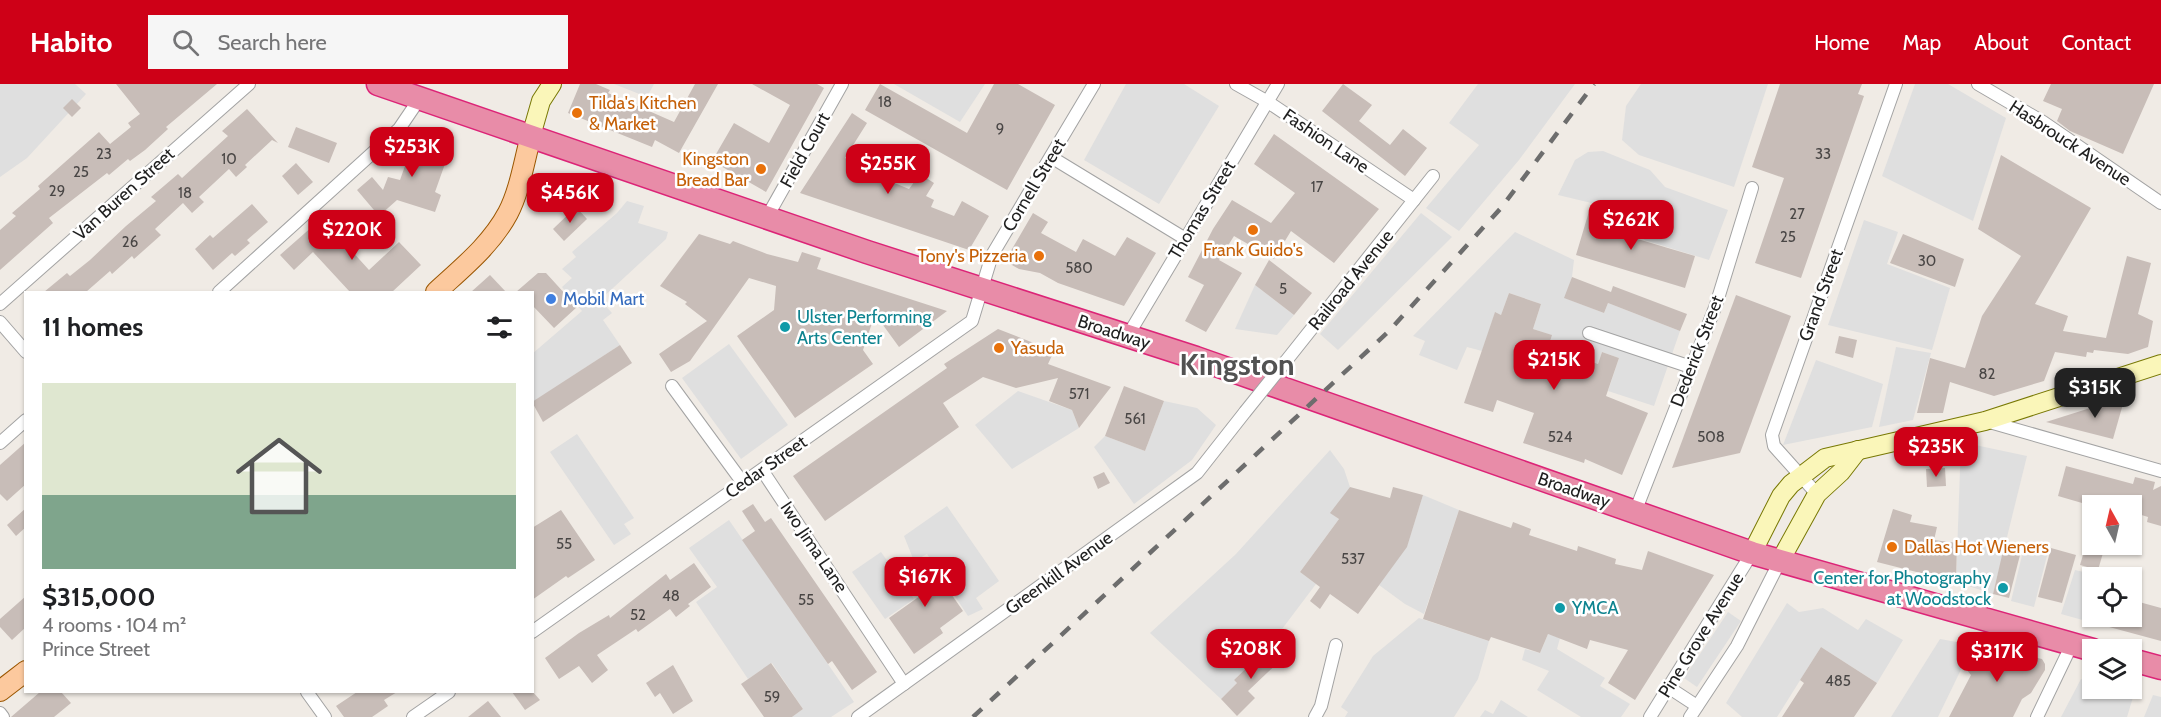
<!DOCTYPE html>
<html lang="en">
<head>
<meta charset="utf-8">
<style>
  :root { --surface:#fff; --page:#f6f6f6; --text:#202124; --muted:#757577; --accent:#ce0017 }
  body { margin:0; font-family:Cabin,sans-serif; background:var(--page); color:var(--text); height:100vh; display:flex; flex-direction:column; font-size:22px; white-space:nowrap }
  * { box-sizing:border-box; margin:0 }
  p { font-size:20px; color:var(--muted) }
  .icon { flex:none; width:33px; height:33px; fill:none; stroke:currentColor; stroke-width:2; stroke-linecap:round; stroke-linejoin:round }
  .map { position:relative; flex:1; overflow:hidden }
  .panel { position:absolute; left:24px; top:207px; width:510px; height:402px; display:flex; flex-direction:column; background:var(--surface); border-radius:0px; box-shadow:0 2px 4px #0004 }
  .panel>* { flex:none }
  .needle { width:39px; rotate:352deg }
  .fabs { position:absolute; left:2082px; top:411px; display:grid; gap:12px }
  .fabs a { display:grid; place-items:center; width:60px; height:60px; border-radius:0px; background:var(--surface); box-shadow:0 2px 4px #0004; font-size:30px }
  .price { position:absolute; translate:-50% -51px; padding:0 14px; border-radius:12px; background:var(--accent); color:#fff; font-size:20px; line-height:39px; filter:drop-shadow(0 2px 3px #0008) }
  .price::after { content:''; position:absolute; left:50%; top:36px; width:18px; height:14px; margin-left:-9px; background:inherit; clip-path:polygon(0 0,100% 0,50% 100%) }
  .price.on { background:#222; color:#fff }
  ul { padding:0; list-style:none }
  li { display:grid; align-content:center; gap:12px; height:318px; padding:0 18px }
  li span { display:grid; place-items:center; height:186px; border-radius:0px; color:#555 }
  li>.icon { margin-inline-start:auto }
  span .icon { width:108px; height:108px; fill:#fffc; stroke-width:1 }
  li b { font-size:26px }
  h2 { display:flex; justify-content:space-between; align-items:center; height:72px; padding:0 18px; font-size:26px }
  header { display:flex; align-items:center; gap:36px; box-sizing:border-box; height:84px; padding:0 30px; background:var(--accent); color:#fff }
  header strong { font-size:28px }
  nav { display:flex; gap:33px; margin-inline-start:auto; font-size:21px }
  .search { width:420px; height:54px; background:var(--page); display:flex; align-items:center; gap:15px; box-sizing:border-box; padding:0 21px; border-radius:0px; color:var(--muted); font-size:22px }
  .map>svg:first-child { display:block }
</style>
</head>
<body>
<header>
<strong>Habito</strong>
<div class="search"><svg class="icon" aria-label="search" viewBox="0 0 24 24"><circle cx="10" cy="10" r="6"/><path d="M15 15l6 6"/></svg>Search here</div>
<nav><a>Home</a><a>Map</a><a>About</a><a>Contact</a></nav>
</header>
<div class="map">
<svg width="2161" height="633" viewBox="0 0 2161 633">
  <rect width="100%" height="100%" fill="#f0ebe5"/>
  <g fill="#dfdfdf">
    <polygon points="0,0 75,0 86,10 27,74 0,93"/>
    <polygon points="614,0 654,0 647,13"/>
    <polygon points="894,0 985,0 960,38"/>
    <polygon points="1126,0 1184,0 1219,22 1159,120 1084,76"/>
    <polygon points="1478,0 1575,0 1519,76 1459,147 1426,124 1479,61 1449,39"/>
    <polygon points="1641,0 1768,0 1734,103 1639,71 1622,56 1626,22"/>
    <polygon points="1915,0 1948,0 2006,34 1973,137 1882,92"/>
    <polygon points="1603,67 1650,86 1665,103 1728,126 1709,176 1644,156 1650,133 1558,111 1575,76 1588,68"/>
    <polygon points="627,117 644,122 638,139 668,148 666,155 600,216 612,229 603,236 620,261 533,318 532,270 582,227 562,203 572,194 562,185 576,173 572,168 617,129"/>
    <polygon points="1421,129 1452,153 1338,266 1320,250"/>
    <polygon points="1864,136 1898,148 1887,180 1950,204 1932,266 1828,241"/>
    <polygon points="1515,148 1574,176 1572,193 1565,214 1604,229 1608,219 1680,247 1654,322 1608,307 1619,274 1602,268 1598,280 1548,263 1551,251 1533,245 1541,220 1509,209 1501,231 1495,229 1482,267 1467,263 1457,286 1419,271 1425,257 1413,252"/>
    <polygon points="1255,201 1294,231 1277,251 1235,245"/>
    <polygon points="729,260 788,341 741,375 682,294"/>
    <polygon points="1896,263 1931,269 1913,336 1879,343"/>
    <polygon points="1816,276 1883,300 1872,343 1783,361"/>
    <polygon points="1018,307 1072,326 1079,344 1012,385 975,341"/>
    <polygon points="1164,317 1197,324 1216,341 1192,376 1134,420 1094,363 1105,352 1145,367"/>
    <polygon points="577,350 634,434 624,440 631,450 614,461 550,368"/>
    <polygon points="1961,358 2027,372 1993,510 1956,498"/>
    <polygon points="1330,366 1344,385 1350,403 1331,429 1339,435 1300,488 1316,500 1270,561 1234,596 1237,599 1221,615 1150,549 1236,470"/>
    <polygon points="1423,411 1459,426 1424,530 1405,520 1379,501 1407,462"/>
    <polygon points="947,422 999,497 976,514 983,525 968,532 927,470 914,477 904,452"/>
    <polygon points="729,436 854,618 831,633 792,633 803,625 772,579 748,595 696,518 717,503 689,464"/>
    <polygon points="2024,463 2048,468 2034,523 2011,517"/>
    <polygon points="881,468 914,515 885,535 852,488"/>
    <polygon points="2075,486 2106,493 2092,494 2092,532 2099,533 2097,540 2061,530"/>
    <polygon points="1787,519 1799,528 1823,524 1858,546 1866,535 1903,556 1877,599 1821,563 1777,633 1742,633 1726,619"/>
    <polygon points="1728,528 1741,537 1697,603 1684,594"/>
    <polygon points="1419,534 1489,557 1478,595 1454,633 1345,633 1348,628 1341,623 1373,572"/>
    <polygon points="1548,550 1560,554 1557,565 1605,594 1600,602 1630,620 1621,633 1581,633 1537,606 1549,587 1522,576 1525,565 1540,569"/>
    <polygon points="1940,555 1973,561 1938,633 1891,633"/>
    <polygon points="2081,595 2092,599 2092,604 2113,605 2134,610 2127,633 2061,633"/>
    <polygon points="2153,611 2161,613 2161,633 2144,633"/>
    <polygon points="1501,616 1528,633 1480,633 1485,626 1493,630"/>
  </g>
  <g fill="#c8bdb8">
    <polygon points="116,0 217,0 166,43 168,45 145,66 130,77 128,75 109,91 107,89 49,134 53,139 0,186 0,146 16,132 12,129 40,105 38,102 99,48 110,60 131,43 128,39 140,30"/>
    <polygon points="580,0 596,0 610,6 608,9 674,38 695,0 718,0 679,69 655,56 652,63 568,29"/>
    <polygon points="752,0 817,0 824,4 766,108 712,77 734,39 769,59 790,21"/>
    <polygon points="880,0 967,49 994,0 1018,0 1055,21 1007,106 865,26"/>
    <polygon points="1343,0 1372,21 1359,37 1390,61 1403,45 1427,64 1405,92 1322,27"/>
    <polygon points="1780,0 1862,0 1858,10 1864,12 1801,194 1755,179 1784,94 1752,83"/>
    <polygon points="2051,0 2154,0 2123,70 2070,47 2057,37 2062,25 2043,17"/>
    <polygon points="72,15 81,24 72,33 63,24"/>
    <polygon points="247,25 278,59 272,56 245,81 247,83 236,93 229,85 199,113 204,118 192,129 183,119 155,145 161,151 134,175 132,172 112,190 110,187 86,208 44,208 67,189 70,192 90,176 126,142 156,117 151,113 178,90 182,94 228,52 222,47"/>
    <polygon points="852,29 867,39 845,74 890,101 892,98 909,105 920,90 934,99 926,112 934,116 931,123 954,132 962,117 989,132 969,166 800,109"/>
    <polygon points="296,43 337,59 329,79 288,63"/>
    <polygon points="417,48 452,60 435,108 441,111 435,128 397,116 379,132 357,106 372,93 383,106 388,93 400,96"/>
    <polygon points="1274,50 1379,125 1334,179 1291,147 1274,175 1234,152 1219,176 1242,189 1206,248 1185,237 1204,201 1188,193 1213,145 1232,116 1271,139 1295,109 1254,80"/>
    <polygon points="2001,71 2091,124 2035,220 2068,232 2063,247 2106,254 2127,172 2151,179 2138,230 2153,237 2148,263 2128,270 2094,266 2093,269 2087,268 2086,273 2055,268 2044,297 1994,312 1950,298 1943,329 1917,329 1930,274 1965,284 1982,232 2021,172 1978,145"/>
    <polygon points="296,79 313,98 298,111 282,92"/>
    <polygon points="252,120 268,138 247,156 250,159 235,172 232,169 213,186 195,165 210,151 213,154"/>
    <polygon points="576,123 587,135 564,157 553,145"/>
    <polygon points="1590,124 1629,136 1624,151 1695,172 1685,204 1576,171"/>
    <polygon points="1033,129 1048,138 1041,149 1076,168 1083,155 1115,172 1127,153 1156,169 1124,222 1058,199 1040,189 1019,185 1005,177"/>
    <polygon points="322,134 369,186 399,158 421,181 392,208 350,208 313,168 294,186 280,171"/>
    <polygon points="699,150 730,160 733,157 767,170 798,178 802,168 821,174 817,185 947,227 899,263 875,230 863,266 873,280 795,334 737,252 774,226 776,202 749,194 690,277 671,288 659,270 707,237 685,220 687,218 660,202"/>
    <polygon points="1903,150 1964,175 1955,203 1890,179"/>
    <polygon points="1269,176 1312,209 1294,231 1255,201"/>
    <polygon points="538,189 546,189 577,223 554,244 532,221 532,208 516,208"/>
    <polygon points="490,191 506,208 471,208"/>
    <polygon points="1572,193 1611,208 1613,202 1687,230 1680,247 1608,219 1604,229 1564,214"/>
    <polygon points="1509,209 1541,220 1533,245 1552,251 1548,263 1598,280 1602,268 1619,274 1606,312 1648,329 1622,391 1585,375 1584,379 1523,359 1534,329 1497,316 1493,328 1464,319 1495,228 1501,231"/>
    <polygon points="1736,211 1791,232 1740,369 1672,384"/>
    <polygon points="998,245 1054,267 1048,280 1111,303 1079,344 1072,326 1049,317 1058,294 1016,304 983,293 943,319 959,343 825,437 793,392 947,284 944,280"/>
    <polygon points="1839,252 1857,256 1853,274 1835,269"/>
    <polygon points="620,261 632,279 543,338 532,318"/>
    <polygon points="1124,302 1164,317 1145,367 1105,352"/>
    <polygon points="2125,313 2113,355 2046,338"/>
    <polygon points="26,358 26,400 7,417 0,410 0,381"/>
    <polygon points="2066,382 2133,400 2135,393 2155,398 2153,406 2161,402 2161,442 2147,438 2148,433 2132,428 2132,422 2082,422 2082,419 2058,412"/>
    <polygon points="1945,384 1946,402 1927,403 1926,385"/>
    <polygon points="1104,388 1110,399 1098,405 1093,393"/>
    <polygon points="1350,403 1390,414 1393,403 1423,411 1407,463 1358,530 1330,510 1320,525 1310,517 1320,503 1300,488 1339,435 1330,429"/>
    <polygon points="753,420 765,438 771,434 877,588 852,606 832,577 828,580 742,456 755,447 742,427"/>
    <polygon points="26,424 26,443 16,452 7,441"/>
    <polygon points="1893,425 1912,431 1910,438 1937,443 1934,456 1957,459 1956,498 1877,478"/>
    <polygon points="561,426 595,476 568,494 566,492 532,516 532,444"/>
    <polygon points="1459,426 1511,444 1513,438 1531,445 1529,451 1577,467 1578,462 1616,475 1615,480 1642,486 1648,467 1714,491 1635,616 1608,599 1628,566 1590,556 1587,565 1548,550 1540,569 1491,553 1489,557 1423,535"/>
    <polygon points="2051,464 2076,471 2062,519 2038,513"/>
    <polygon points="2085,464 2103,469 2098,486 2080,481"/>
    <polygon points="2003,467 2020,471 2009,514 1993,510"/>
    <polygon points="926,474 963,527 940,544 943,549 914,570 889,534 920,512 904,489"/>
    <polygon points="694,479 711,503 688,520 690,522 676,533 670,525 638,548 636,545 597,571 608,586 592,599 579,582 559,595 545,574 579,549 609,531 610,534 666,490 670,496"/>
    <polygon points="26,512 26,543 12,556 0,543 0,535"/>
    <polygon points="2132,516 2161,524 2161,557 2087,537 2088,532 2132,532"/>
    <polygon points="1978,560 2042,575 2045,580 2045,586 2031,609 2022,615 2013,633 1949,633 1971,591 1966,585 1973,564"/>
    <polygon points="1270,561 1283,574 1248,607 1255,614 1237,632 1221,615 1237,599 1234,596"/>
    <polygon points="1821,563 1877,599 1854,633 1782,633 1804,599 1800,596"/>
    <polygon points="771,579 803,625 792,633 764,633 741,600"/>
    <polygon points="673,581 693,617 673,630 660,609 655,613 646,599"/>
    <polygon points="40,608 61,608 71,619 54,633 11,633"/>
    <polygon points="357,608 397,608 384,616 388,622 372,633 344,633 336,622"/>
    <polygon points="512,608 533,608 540,616 525,626"/>
    <polygon points="488,617 501,633 468,633"/>
  </g>
  <g fill="none" stroke-linecap="round" stroke-linejoin="round">
    <g stroke="#a3a3a3" stroke-width="14">
      <g id="street">
        <polyline points="1236,0 1268,18 1414,116"/>
        <polyline points="1978,0 2043,38 2161,119"/>
        <polyline points="1051,73 1184,154"/>
        <polyline points="767,133 842,0"/>
        <polyline points="219,208 399,45 420,14"/>
        <polyline points="0,220 249,0"/>
        <polyline points="0,238 26,268"/>
        <polyline points="1589,249 1691,283"/>
        <polyline points="1127,253 1278,0"/>
        <polyline points="1286,277 1433,92"/>
        <polyline points="672,302 743,399"/>
        <polyline points="1986,337 2161,387"/>
        <polyline points="0,359 26,336"/>
        <polyline points="762,386 904,600"/>
        <polyline points="1817,410 1774,362 1772,351 1896,0"/>
        <polyline points="1635,428 1716,221 1752,104"/>
        <polyline points="532,548 972,237 992,171 1094,0"/>
        <polyline points="1668,603 1697,622"/>
        <polyline points="307,608 325,633"/>
        <polyline points="0,629 3,633"/>
        <polyline points="413,633 449,608"/>
        <polyline points="858,633 1197,389 1245,328"/>
        <polyline points="1315,633 1321,622 1336,561"/>
        <polyline points="1650,633 1752,469"/>
        <polyline points="1690,633 1737,562 1780,477"/>
        <polyline points="2037,633 2072,560"/>
      </g>
    </g>
    <g stroke="#787804" stroke-width="20">
      <g id="secondary">
        <polyline points="531,52 541,17 552,0"/>
        <polyline points="1752,469 1781,412 1791,400 1825,374 1985,337 2161,280"/>
        <polyline points="1780,477 1817,410 1841,388 1858,366"/>
      </g>
    </g>
    <g stroke="#9a5600" stroke-width="22">
      <g id="primary">
        <path d="M436,208c26,-24 55,-47 72,-79 12,-23 16,-52 23,-77"/>
        <polyline points="0,607 26,587"/>
      </g>
    </g>
    <g stroke="#dc2477" stroke-width="25">
      <g id="highway">
        <polyline points="378,0 867,168 1196,274 1752,469 2093,566"/>
        <polyline points="2132,576 2161,584"/>
      </g>
    </g>
    <use href="#street" stroke="#fff" stroke-width="12"/>
    <use href="#secondary" stroke="#faf6b9" stroke-width="18"/>
    <use href="#primary" stroke="#fcc99e" stroke-width="20"/>
    <use href="#highway" stroke="#e88ca8" stroke-width="22"/>
    <polyline stroke="#6d6d6d" stroke-width="4.5" stroke-dasharray="12 12" stroke-linecap="butt" points="973,633 1388,248 1501,124 1594,0"/>
    <g stroke="#a3a3a3" stroke-width="14" stroke-linecap="butt">
      <polyline id="street-bridge" points="1245,328 1286,277"/>
    </g>
    <use href="#street-bridge" stroke="#fff" stroke-width="12"/>
  </g>
  <g fill="#e8710a" stroke="#fff" stroke-width="2">
    <circle cx="577" cy="29" r="6"/>
    <circle cx="761" cy="85" r="6"/>
    <circle cx="1253" cy="146" r="6"/>
    <circle cx="1039" cy="172" r="6"/>
    <circle cx="999" cy="264" r="6"/>
    <circle cx="1892" cy="463" r="6"/>
  </g>
  <circle fill="#3f7fe0" stroke="#fff" stroke-width="2" cx="551" cy="215" r="6"/>
  <g fill="#0f9aa8" stroke="#fff" stroke-width="2">
    <circle cx="785" cy="243" r="6"/>
    <circle cx="2003" cy="504" r="6"/>
    <circle cx="1560" cy="524" r="6"/>
  </g>
  <g text-anchor="middle" stroke-width="5" stroke-linejoin="round" paint-order="stroke">
    <g font-size="15" fill="#494645">
      <text x="885" y="23">18</text>
      <text x="1000" y="50">9</text>
      <text x="104" y="75">23</text>
      <text x="1823" y="75">33</text>
      <text x="229" y="80">10</text>
      <text x="81" y="93">25</text>
      <text x="1317" y="108">17</text>
      <text x="57" y="112">29</text>
      <text x="185" y="114">18</text>
      <text x="1797" y="135">27</text>
      <text x="1788" y="158">25</text>
      <text x="130" y="163">26</text>
      <text x="1927" y="182">30</text>
      <text x="1079" y="189">580</text>
      <text x="1283" y="210">5</text>
      <text x="1987" y="295">82</text>
      <text x="1079" y="315">571</text>
      <text x="1135" y="340">561</text>
      <text x="1560" y="358">524</text>
      <text x="1711" y="358">508</text>
      <text x="564" y="465">55</text>
      <text x="1353" y="480">537</text>
      <text x="671" y="517">48</text>
      <text x="806" y="521">55</text>
      <text x="638" y="536">52</text>
      <text x="1838" y="602">485</text>
      <text x="772" y="618">59</text>
    </g>
    <g font-size="18" fill="#c56008" stroke="#fff" text-anchor="start">
      <text x="589" y="25">Tilda's Kitchen<tspan x="589" dy="21">&amp; Market</tspan></text>
      <text x="749" y="81" text-anchor="end">Kingston<tspan x="749" dy="21">Bread Bar</tspan></text>
      <text x="1253" y="172" text-anchor="middle">Frank Guido's</text>
      <text x="1027" y="178" text-anchor="end">Tony's Pizzeria</text>
      <text x="1011" y="270">Yasuda</text>
      <text x="1904" y="469">Dallas Hot Wieners</text>
    </g>
    <g font-size="18" fill="#1f1f1f" stroke="#fff">
      <text transform="translate(1326 57) rotate(34)" y="6">Fashion Lane</text>
      <text transform="translate(2070 59) rotate(33)" y="6">Hasbrouck Avenue</text>
      <text transform="translate(805 66) rotate(-61)" y="6">Field Court</text>
      <text transform="translate(1034 101) rotate(-59)" y="6">Cornell Street</text>
      <text transform="translate(124 110) rotate(-42)" y="6">Van Buren Street</text>
      <text transform="translate(1202 126) rotate(-59)" y="6">Thomas Street</text>
      <text transform="translate(1351 196) rotate(-51)" y="6">Railroad Avenue</text>
      <text transform="translate(1821 211) rotate(-70)" y="6">Grand Street</text>
      <text transform="translate(1114 248) rotate(18)" y="6">Broadway</text>
      <text transform="translate(1697 267) rotate(-69)" y="6">Dederick Street</text>
      <text transform="translate(766 383) rotate(-35)" y="6">Cedar Street</text>
      <text transform="translate(1574 406) rotate(19)" y="6">Broadway</text>
      <text transform="translate(814 463) rotate(56)" y="6">Iwo Jima Lane</text>
      <text transform="translate(1059 489) rotate(-36)" y="6">Greenkill Avenue</text>
      <text transform="translate(1701 551) rotate(-58)" y="6">Pine Grove Avenue</text>
    </g>
    <g font-size="18" fill="#366cbe" stroke="#fff" text-anchor="start">
      <text x="563" y="221">Mobil Mart</text>
    </g>
    <g font-size="18" fill="#0d838f" stroke="#fff" text-anchor="start">
      <text x="797" y="239">Ulster Performing<tspan x="797" dy="21">Arts Center</tspan></text>
      <text x="1991" y="500" text-anchor="end">Center for Photography<tspan x="1991" dy="21">at Woodstock</tspan></text>
      <text x="1572" y="530">YMCA</text>
    </g>
    <g font-size="30" font-weight="bold" fill="#525252" stroke="#fff">
      <text x="1237" y="291">Kingston</text>
    </g>
  </g>
</svg>
<div class="fabs">
<a><svg class="needle" viewBox="-14 -14 28 28"><path d="M0-13l5 13h-10z" fill="#e53935"/><path d="M0 13l5-13h-10z" fill="#757577"/></svg></a>
<a><svg class="icon" aria-label="locate" viewBox="0 0 24 24"><circle cx="12" cy="12" r="6"/><path d="M12 2v4M12 18v4M2 12h4M18 12h4"/></svg></a>
<a><svg class="icon" aria-label="layers" viewBox="0 0 24 24"><path d="M12 4l9 5-9 5-9-5zM3 14l9 5 9-5"/></svg></a>
</div>
<b class="price" style="left:412px;top:94px">$253K</b>
<b class="price" style="left:888px;top:111px">$255K</b>
<b class="price" style="left:570px;top:140px">$456K</b>
<b class="price" style="left:1631px;top:167px">$262K</b>
<b class="price" style="left:352px;top:177px">$220K</b>
<b class="price" style="left:1554px;top:307px">$215K</b>
<b class="price on" style="left:2095px;top:335px">$315K</b>
<b class="price" style="left:1936px;top:394px">$235K</b>
<b class="price" style="left:925px;top:524px">$167K</b>
<b class="price" style="left:1251px;top:596px">$208K</b>
<b class="price" style="left:1997px;top:599px">$317K</b>
<section class="panel">
<h2>11 homes<svg class="icon" aria-label="filters" viewBox="0 0 24 24"><path d="M4 7h16M4 17h16"/><circle cx="9" cy="7" r="2"/><circle cx="15" cy="17" r="2"/></svg></h2>
<ul>
<li><span style="background:linear-gradient(#dfe7d0 60%,#7fa58c 0)"><svg class="icon" aria-label="home" viewBox="0 0 24 24"><path d="M3 11l9-7 9 7M6 9v11h12V9"/></svg></span><div><b>$315,000</b><p>4 rooms · 104 m²</p><p>Prince Street</p></div></li>
</ul>
</section>
</div>
</body>
</html>
